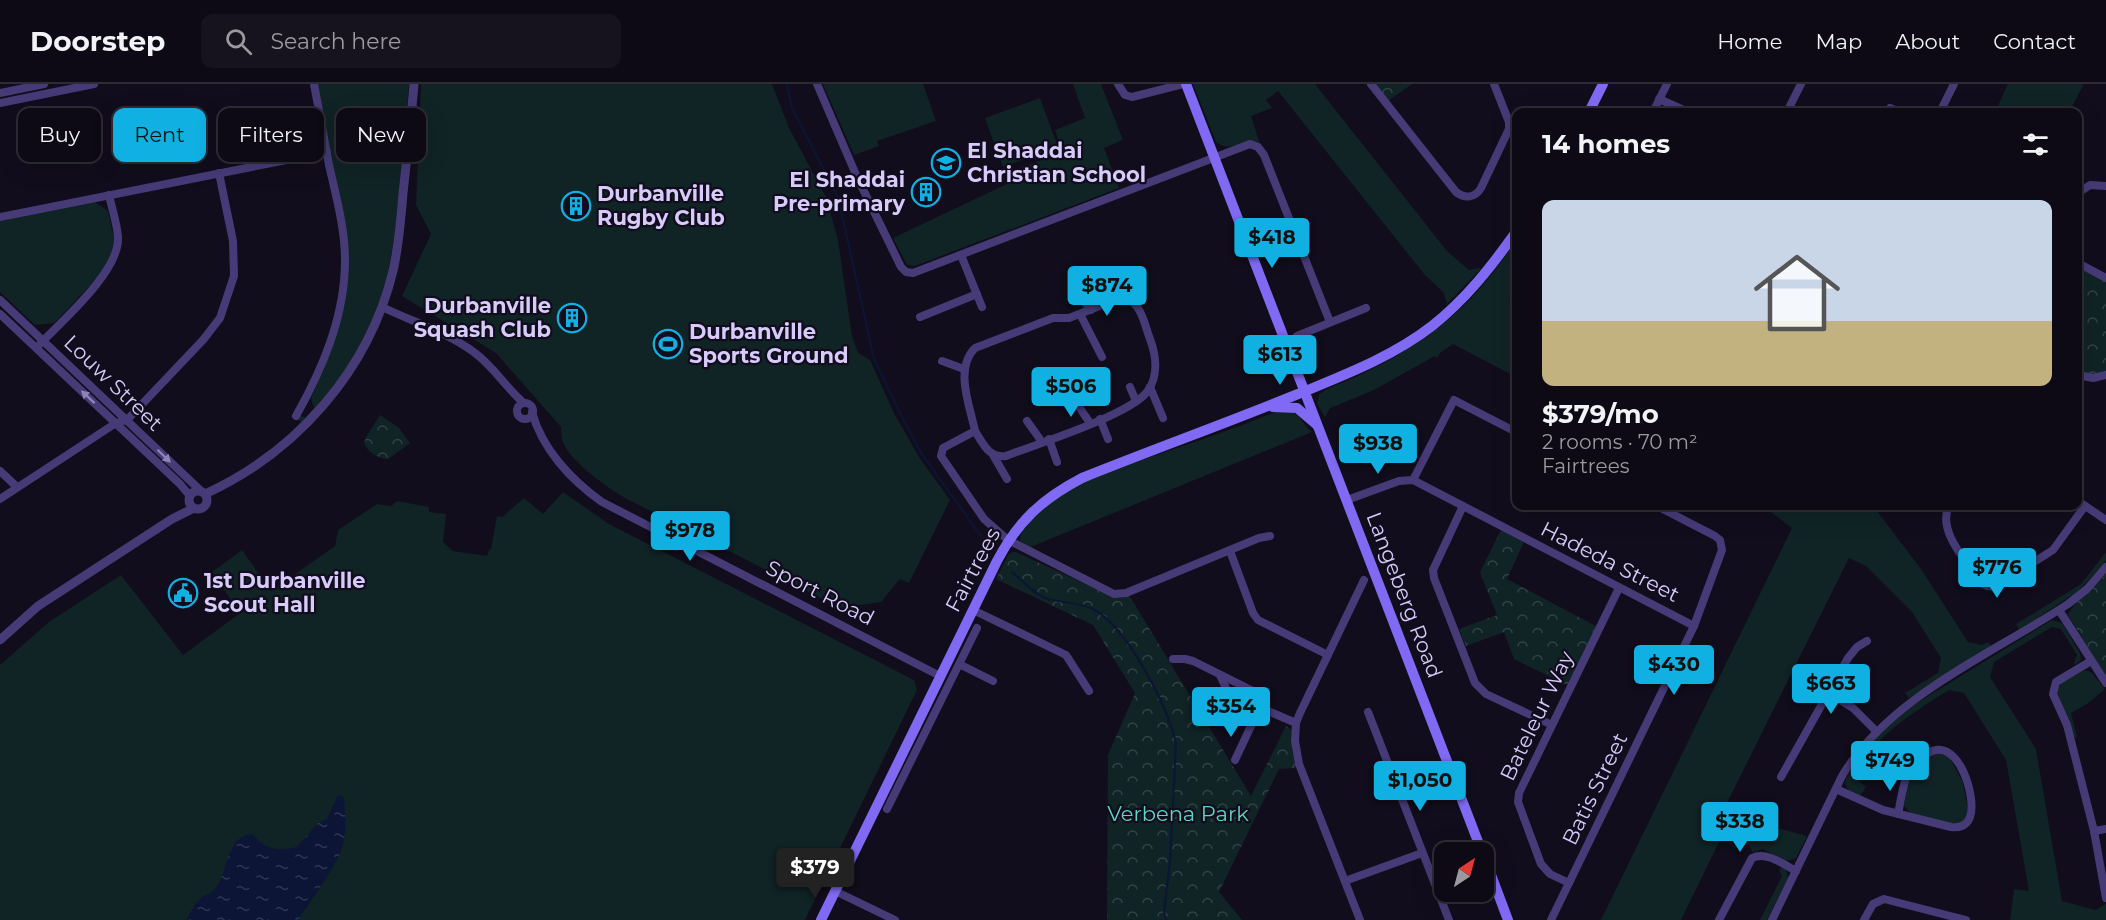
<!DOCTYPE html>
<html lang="en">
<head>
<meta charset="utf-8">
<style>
  :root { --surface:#0d0a15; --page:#16131e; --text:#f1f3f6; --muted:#9a9aa0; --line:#2d2b34; --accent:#11b0e2 }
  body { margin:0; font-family:Montserrat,sans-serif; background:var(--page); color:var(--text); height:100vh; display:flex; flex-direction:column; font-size:22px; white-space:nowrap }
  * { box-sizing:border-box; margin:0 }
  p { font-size:20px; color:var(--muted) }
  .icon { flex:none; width:33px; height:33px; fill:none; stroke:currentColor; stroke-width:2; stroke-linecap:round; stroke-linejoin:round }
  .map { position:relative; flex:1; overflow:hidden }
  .panel { position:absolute; left:1512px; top:24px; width:570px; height:402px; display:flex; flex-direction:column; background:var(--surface); border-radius:12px; box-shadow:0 6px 24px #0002,0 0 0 2px var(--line) }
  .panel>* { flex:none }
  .top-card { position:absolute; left:18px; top:24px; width:570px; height:54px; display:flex; gap:12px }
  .needle { width:39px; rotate:36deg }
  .controls { position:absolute; left:1434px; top:758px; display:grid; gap:12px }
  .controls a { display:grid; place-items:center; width:60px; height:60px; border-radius:12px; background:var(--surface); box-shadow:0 6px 24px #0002,0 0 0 2px var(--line); font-size:30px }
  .price { position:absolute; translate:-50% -51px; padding:0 14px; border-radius:6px; background:var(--accent); color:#111; font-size:20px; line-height:39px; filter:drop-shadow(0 2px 3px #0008) }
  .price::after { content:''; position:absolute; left:50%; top:36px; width:18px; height:14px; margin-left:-9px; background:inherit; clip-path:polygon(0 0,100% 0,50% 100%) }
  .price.current { background:#222; color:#fff }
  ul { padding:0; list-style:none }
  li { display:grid; align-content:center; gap:12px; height:318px; padding:0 30px }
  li+li { border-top:2px solid var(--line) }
  li span { display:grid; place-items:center; height:186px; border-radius:12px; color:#555 }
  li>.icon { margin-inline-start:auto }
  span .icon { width:108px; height:108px; fill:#fffc; stroke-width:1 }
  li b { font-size:26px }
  h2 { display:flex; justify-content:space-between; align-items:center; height:72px; padding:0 30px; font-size:26px }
  .chip { padding:0 21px; border-radius:12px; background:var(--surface); box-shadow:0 6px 24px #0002,0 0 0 2px var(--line); font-size:21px; line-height:54px }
  .chip.current { background:var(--accent); color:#111 }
  header { display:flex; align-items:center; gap:36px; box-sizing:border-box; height:84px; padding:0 30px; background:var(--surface); border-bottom:2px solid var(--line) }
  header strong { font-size:28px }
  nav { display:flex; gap:33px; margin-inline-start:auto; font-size:21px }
  .search { width:420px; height:54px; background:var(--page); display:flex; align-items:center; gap:15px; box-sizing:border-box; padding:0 21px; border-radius:12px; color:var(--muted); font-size:22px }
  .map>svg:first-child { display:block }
</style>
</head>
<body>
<header>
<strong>Doorstep</strong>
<div class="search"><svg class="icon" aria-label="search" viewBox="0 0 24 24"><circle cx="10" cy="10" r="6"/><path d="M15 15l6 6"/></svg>Search here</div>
<nav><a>Home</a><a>Map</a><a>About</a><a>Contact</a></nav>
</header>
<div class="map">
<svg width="2106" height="836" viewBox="0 0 2106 836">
  <defs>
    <pattern id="park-crowns" width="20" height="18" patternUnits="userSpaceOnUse" patternTransform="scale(1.5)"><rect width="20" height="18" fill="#102325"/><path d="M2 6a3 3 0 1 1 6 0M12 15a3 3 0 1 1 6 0" fill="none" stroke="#324246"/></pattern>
    <pattern id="water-ripples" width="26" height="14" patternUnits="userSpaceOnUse" patternTransform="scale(1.5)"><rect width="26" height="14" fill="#0c1536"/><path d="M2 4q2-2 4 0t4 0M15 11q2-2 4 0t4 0" fill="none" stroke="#2f3654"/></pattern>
  </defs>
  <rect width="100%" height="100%" fill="#110d1c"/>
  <g fill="#102325">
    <path d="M316,0h93c-3,35 -6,70 -10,105 -4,48 -9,98 -31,142 -17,35 -40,64 -66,92l-4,-3 2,-4 6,1 8,-9 -3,-10 12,-26 13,-37 6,-20 5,-39z"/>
    <path d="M421,0h351l17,44 37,69 12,43 14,96 6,17 12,7 24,53 25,44 31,43 -41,83 -9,-4 -19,23 -41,6 -213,-109c-18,-10 -57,-37 -64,-57 -2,-5 -2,-11 -2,-15l-65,-74 -94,-57 29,-62 -15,-29z"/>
    <polygon points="823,0 923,0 936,37 877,57 879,62 854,71"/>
    <polygon points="1073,0 1101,0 1123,56 1104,64 1119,104 915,182 907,181 893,154 1013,97 1010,88 1062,68 1055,46 1085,34"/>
    <path d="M1193,0h122l132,167 22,19 10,-2 2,1 -34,35 -3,-11 -20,-19 -146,-183 -12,9 6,8 -21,8 9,28c-17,-7 -30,10 -44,-2z"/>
    <polygon points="2008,0 2084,0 2069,28 1995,28"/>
    <polygon points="1040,14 1058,63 1003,83 985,34"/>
    <polygon points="95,118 108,127 115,159 103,188 54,239 35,241 0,208 0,137"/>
    <path d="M1516,157v45l-7,16 7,7v68l-63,-33 -13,9 -3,5 -2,-2 -61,34 -44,18 -5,9 -8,-13 2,-9 6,-5c48,-19 97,-45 135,-81 22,-20 39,-44 56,-68z"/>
    <path d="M1282,325c21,4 17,12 30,23l-284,116 -8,-7c-2,-20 46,-49 62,-58 27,-13 55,-21 83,-31 39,-13 79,-27 117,-43z"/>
    <polygon points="563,408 609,440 914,596 917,606 805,836 0,836 0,581 49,538 121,491 183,571 240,529 212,488 242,466 271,507 335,462 338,446 377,420 391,422 397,417 429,423 429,428 446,430 443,458 453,467 487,472 489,466 491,465 497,432 502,433 524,414 543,430"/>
    <polygon points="1763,422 1875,422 1874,423 1921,485 1968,558 1982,561 1988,558 1992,563 1909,614 1905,609 1938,589 1941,574 1912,528 1866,482 1849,474 1722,729 1807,752 1796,774 1787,777 1763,765 1752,768 1750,762 1723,750 1681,836 1601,836 1792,444"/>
    <polygon points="2106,468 2106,476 2103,481 2077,508 2019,546 2016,540 2081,500"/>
    <path d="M2052,536l10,3 18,30 1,7 -6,5 -1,-2 3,-8 -16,-26 -9,-2 -58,35 -4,15 46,72 26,152 33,9 11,-6v16h-96l4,-31 15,2 -23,-131 -42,-67 -15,-3c-34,21 -78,49 -96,86l13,11 -6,9 -11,-5 -4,-8c11,-32 41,-57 67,-77z"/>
    <polygon points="2085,586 2091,588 2105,605 2087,620 2071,629 2077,653 2074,654 2057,608 2061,599"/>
    <path d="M1939,668l10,4 14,27 5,28 -2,8 -4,4 -8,1 -43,-10 -7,-8c3,-25 10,-45 35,-54z"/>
    <polygon points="1782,783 1786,786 1788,794 1767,836 1760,836 1782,792 1779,785"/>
  </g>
  <g fill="url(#park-crowns)">
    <polygon points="1376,0 1412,0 1388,17"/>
    <polygon points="2078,183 2106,198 2106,287 2093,291 2078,288"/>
    <path d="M380,331l19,13 11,15 -22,16c-9,0 -21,-7 -24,-16l2,-6z"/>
    <polygon points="1501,446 1524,458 1507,495 1596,542 1567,601 1514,575 1504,548 1466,562 1459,545 1497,531 1480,488"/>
    <polygon points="1012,468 1016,468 1111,512 1119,514 1129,511 1251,712 1286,642 1292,646 1292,666 1296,684 1279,685 1219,808 1242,836 1107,836 1108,671 1135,609 1093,541 996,495 1008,471"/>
    <path d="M2106,490v103l-38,-62c3,-10 29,-30 38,-41z"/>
  </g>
  <path fill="url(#water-ripples)" d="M338,711l6,2c1,15 3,32 -1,47 -6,23 -31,55 -45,76h-112c5,-8 9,-17 16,-23 4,-2 9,-4 12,-7 13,-13 12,-55 38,-56 4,3 7,8 11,10 10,7 23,5 34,3l21,-24 9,-4z"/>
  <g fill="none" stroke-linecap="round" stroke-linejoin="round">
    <g stroke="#0c1536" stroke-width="2">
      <polyline points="787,0 792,24 838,113 874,275 901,331 921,369 991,466"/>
      <path d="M1012,488c10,8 24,24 36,27 15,4 32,3 45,10 35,19 74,96 83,134l-6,119 -6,49 2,9"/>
    </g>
    <g stroke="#463b77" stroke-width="8">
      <polyline points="817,0 857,93 901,183 906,188 913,189 1250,60 1258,63 1264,71 1330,238"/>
      <polyline points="1118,0 1125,11 1132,13 1183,0"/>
      <path d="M1371,0l85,108c9,7 19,6 25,-4l28,-59v-7l-15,-38"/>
      <polyline points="0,9 44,0"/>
      <polyline points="1659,15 1688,28"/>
      <polyline points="0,19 94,0"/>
      <polyline points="1890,24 1900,28"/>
      <polyline points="1653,28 1667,0"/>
      <polyline points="1787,28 1801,0"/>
      <polyline points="1940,28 1954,0"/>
      <polyline points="2078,109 2090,101 2106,102"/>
      <polyline points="0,133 327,68"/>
      <polyline points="961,171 982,223"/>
      <polyline points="2078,179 2106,194"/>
      <polyline points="1075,206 1091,226"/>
      <polyline points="0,216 202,408"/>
      <path d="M382,223c31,15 65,25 93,46 19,14 31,35 49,50"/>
      <polyline points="0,230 180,400 190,412"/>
      <polyline points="1080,230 1102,273"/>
      <polyline points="920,233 977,210"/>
      <polyline points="1297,252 1366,224"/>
      <path d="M40,260c23,-24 80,-73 78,-107 -1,-14 -6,-28 -9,-42"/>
      <polyline points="942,277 964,285"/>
      <polyline points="2078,291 2093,294 2106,291"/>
      <polyline points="1130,303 1136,317"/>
      <polyline points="1150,303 1163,334"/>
      <polyline points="1073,314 1090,339"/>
      <circle cx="525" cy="327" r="8"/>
      <path d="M532,328c10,37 39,68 70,90l338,174"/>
      <path d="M296,332c27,-48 49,-100 49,-156 0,-32 -9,-64 -16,-95 -5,-27 -10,-54 -15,-81"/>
      <polyline points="1100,335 1108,355"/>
      <polyline points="1027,337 1042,358"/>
      <path d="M975,347c8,12 13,27 31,25 31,-12 123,-41 141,-64 12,-16 9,-37 3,-53 -5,-13 -8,-32 -21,-40h-12l-48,19h-16l-78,30c-21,21 -5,58 0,83l-32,17 -2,8 43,63 24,21 106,54 12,-1 133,-55 11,-2"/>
      <polyline points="1049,355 1057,378"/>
      <polyline points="993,371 1007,395"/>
      <polyline points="0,387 17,403"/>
      <polyline points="1413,396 1454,316 1516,348"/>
      <polyline points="0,415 116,339 127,336 203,256 220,234 234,192 233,157 219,89"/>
      <polyline points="1347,416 1399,397 1413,396 1694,542"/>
      <polyline points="2078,417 2106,436"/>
      <polyline points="1463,422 1433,486 1434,494 1475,599 1486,610 1552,641"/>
      <path d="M1949,422c-12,24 16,53 29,74 5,6 12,8 20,5l55,-35 32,-44"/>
      <polyline points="1230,467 1253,529 1258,536 1328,571"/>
      <polyline points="973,526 1066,571 1089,607"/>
      <polyline points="2059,526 2106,599"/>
      <polyline points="1173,575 1185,575 1193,577 1255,608 1262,615 1261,624 1296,639"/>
      <polyline points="2091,577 2056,598 2053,610 2067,641 2094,747 2106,814"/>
      <polyline points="959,580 993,597"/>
      <polyline points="1220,591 1232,617 1251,642 1261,624"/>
      <polyline points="1829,609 1853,624 1876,647"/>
      <polyline points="1368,628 1449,836"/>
      <polyline points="1235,676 1251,642"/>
      <polyline points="1781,693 1848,574 1857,563 1867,557"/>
      <path d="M1836,705l47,21 68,17c8,1 16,-1 19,-10 7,-18 -11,-82 -42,-64 -7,4 -14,9 -18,15 -7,13 -9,32 -12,46"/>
      <polyline points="887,725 977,544"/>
      <polyline points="2094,747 2106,745"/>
      <polyline points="1345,797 1422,769"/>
      <polyline points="1569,799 1550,790 1541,780 1518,718 1519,709 1619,504"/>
      <polyline points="835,807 895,836"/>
      <polyline points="1360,836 1299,680 1295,657 1296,639 1300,629 1364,496"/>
      <polyline points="1551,836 1694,542 1722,466 1720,456 1715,452 1657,422"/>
      <path d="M1719,836l33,-62c14,-7 31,6 44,13"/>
      <path d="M1772,836l70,-144c48,-80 150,-122 226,-172l19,-15 19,-22"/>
      <polyline points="1864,836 1873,820 1884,815 1966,836"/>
    </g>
    <g stroke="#463b77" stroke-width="9">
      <circle cx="198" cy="416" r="9"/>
      <path d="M205,410c92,-42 164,-124 188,-223 6,-26 8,-52 10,-78 4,-36 8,-72 11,-109"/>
      <polyline points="0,556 38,522 172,435 194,424"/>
    </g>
    <g stroke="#806af4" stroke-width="10">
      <polyline points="1186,0 1482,768"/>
      <polyline points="1589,28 1603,0"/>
      <polyline points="1273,323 1297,324 1317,341"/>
      <polyline points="1484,772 1508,836"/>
      <path d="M821,836l176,-359c21,-40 45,-62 85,-83 72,-29 145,-55 216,-84 46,-19 94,-37 134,-68 34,-27 59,-59 84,-94"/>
    </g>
  </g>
  <defs><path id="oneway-solid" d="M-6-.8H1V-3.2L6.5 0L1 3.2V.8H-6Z" transform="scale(1.5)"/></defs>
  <g fill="#8e83b9">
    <use href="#oneway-solid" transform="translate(88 313) rotate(-137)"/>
    <use href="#oneway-solid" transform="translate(164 372) rotate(44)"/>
  </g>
  <defs>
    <g id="school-ring" transform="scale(1.5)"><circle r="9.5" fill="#110d1c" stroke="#11b0e2" stroke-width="1.5"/><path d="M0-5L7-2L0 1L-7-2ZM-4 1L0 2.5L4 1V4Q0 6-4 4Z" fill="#11b0e2"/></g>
    <g id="building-ring" transform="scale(1.5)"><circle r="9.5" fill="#110d1c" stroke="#11b0e2" stroke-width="1.5"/><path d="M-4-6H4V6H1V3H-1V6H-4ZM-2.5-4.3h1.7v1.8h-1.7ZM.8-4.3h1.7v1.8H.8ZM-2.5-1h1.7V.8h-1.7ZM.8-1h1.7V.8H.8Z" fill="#11b0e2"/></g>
    <g id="stadium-ring" transform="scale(1.5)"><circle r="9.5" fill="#110d1c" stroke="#11b0e2" stroke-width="1.5"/><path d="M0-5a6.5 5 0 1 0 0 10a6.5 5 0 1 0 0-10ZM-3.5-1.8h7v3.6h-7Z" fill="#11b0e2"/></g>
    <g id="civic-ring" transform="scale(1.5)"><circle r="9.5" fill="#110d1c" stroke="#11b0e2" stroke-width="1.5"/><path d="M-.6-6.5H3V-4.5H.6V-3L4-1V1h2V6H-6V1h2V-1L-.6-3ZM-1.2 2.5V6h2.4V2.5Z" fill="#11b0e2"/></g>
  </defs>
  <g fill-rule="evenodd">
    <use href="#school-ring" x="946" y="79"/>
    <use href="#building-ring" x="926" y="108"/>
    <use href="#building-ring" x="576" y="122"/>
    <use href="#building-ring" x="572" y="234"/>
    <use href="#stadium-ring" x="668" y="260"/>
    <use href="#civic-ring" x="183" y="509"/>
  </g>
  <g text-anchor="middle" stroke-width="4.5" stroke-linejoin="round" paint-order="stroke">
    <g font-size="21" font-weight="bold" fill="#d7cbfb" stroke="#110d1c" text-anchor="start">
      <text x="967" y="74">El Shaddai<tspan x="967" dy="24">Christian School</tspan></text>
      <text x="905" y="103" text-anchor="end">El Shaddai<tspan x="905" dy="24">Pre-primary</tspan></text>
      <text x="597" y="117">Durbanville<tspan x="597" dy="24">Rugby Club</tspan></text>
      <text x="551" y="229" text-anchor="end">Durbanville<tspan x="551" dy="24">Squash Club</tspan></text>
      <text x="689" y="255">Durbanville<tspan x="689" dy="24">Sports Ground</tspan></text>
      <text x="204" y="504">1st Durbanville<tspan x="204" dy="24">Scout Hall</tspan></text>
    </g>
    <g font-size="21" fill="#d7cbfb" stroke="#110d1c">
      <text transform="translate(113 299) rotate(44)" y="7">Louw Street</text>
      <text transform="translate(1610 478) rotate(27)" y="7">Hadeda Street</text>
      <text transform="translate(973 486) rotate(-62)" y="7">Fairtrees</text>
      <text transform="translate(820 509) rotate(27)" y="7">Sport Road</text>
      <text transform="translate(1404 511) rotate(69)" y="7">Langeberg Road</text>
      <text transform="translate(1537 632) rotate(-64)" y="7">Bateleur Way</text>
      <text transform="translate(1595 705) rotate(-64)" y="7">Batis Street</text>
    </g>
    <g font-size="21" fill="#5ed4c7" stroke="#110d1c">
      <text x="1178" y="737">Verbena Park</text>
    </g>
  </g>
</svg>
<div class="controls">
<a><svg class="needle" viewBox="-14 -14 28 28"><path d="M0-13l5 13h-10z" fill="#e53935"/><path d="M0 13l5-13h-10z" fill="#9a9aa0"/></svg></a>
</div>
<b class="price" style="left:1272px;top:185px">$418</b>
<b class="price" style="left:1107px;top:233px">$874</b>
<b class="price" style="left:1280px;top:302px">$613</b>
<b class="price" style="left:1071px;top:334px">$506</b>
<b class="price" style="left:1378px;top:391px">$938</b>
<b class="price" style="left:690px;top:478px">$978</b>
<b class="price" style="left:1997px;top:515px">$776</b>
<b class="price" style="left:1674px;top:612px">$430</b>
<b class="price" style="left:1831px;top:631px">$663</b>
<b class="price" style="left:1231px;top:654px">$354</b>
<b class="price" style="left:1890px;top:708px">$749</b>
<b class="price" style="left:1420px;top:728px">$1,050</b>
<b class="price" style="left:1740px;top:769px">$338</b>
<b class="price current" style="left:815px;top:815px">$379</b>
<div class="top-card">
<a class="chip">Buy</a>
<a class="chip current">Rent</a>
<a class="chip">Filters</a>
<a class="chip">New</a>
</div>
<section class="panel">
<h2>14 homes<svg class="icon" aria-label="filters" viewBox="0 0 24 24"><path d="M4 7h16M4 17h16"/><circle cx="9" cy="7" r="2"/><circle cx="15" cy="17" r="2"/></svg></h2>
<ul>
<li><span style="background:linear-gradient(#c9d6e8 65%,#c2b280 0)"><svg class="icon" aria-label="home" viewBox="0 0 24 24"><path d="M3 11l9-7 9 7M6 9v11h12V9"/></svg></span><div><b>$379/mo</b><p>2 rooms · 70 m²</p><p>Fairtrees</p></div></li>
</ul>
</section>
</div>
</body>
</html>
